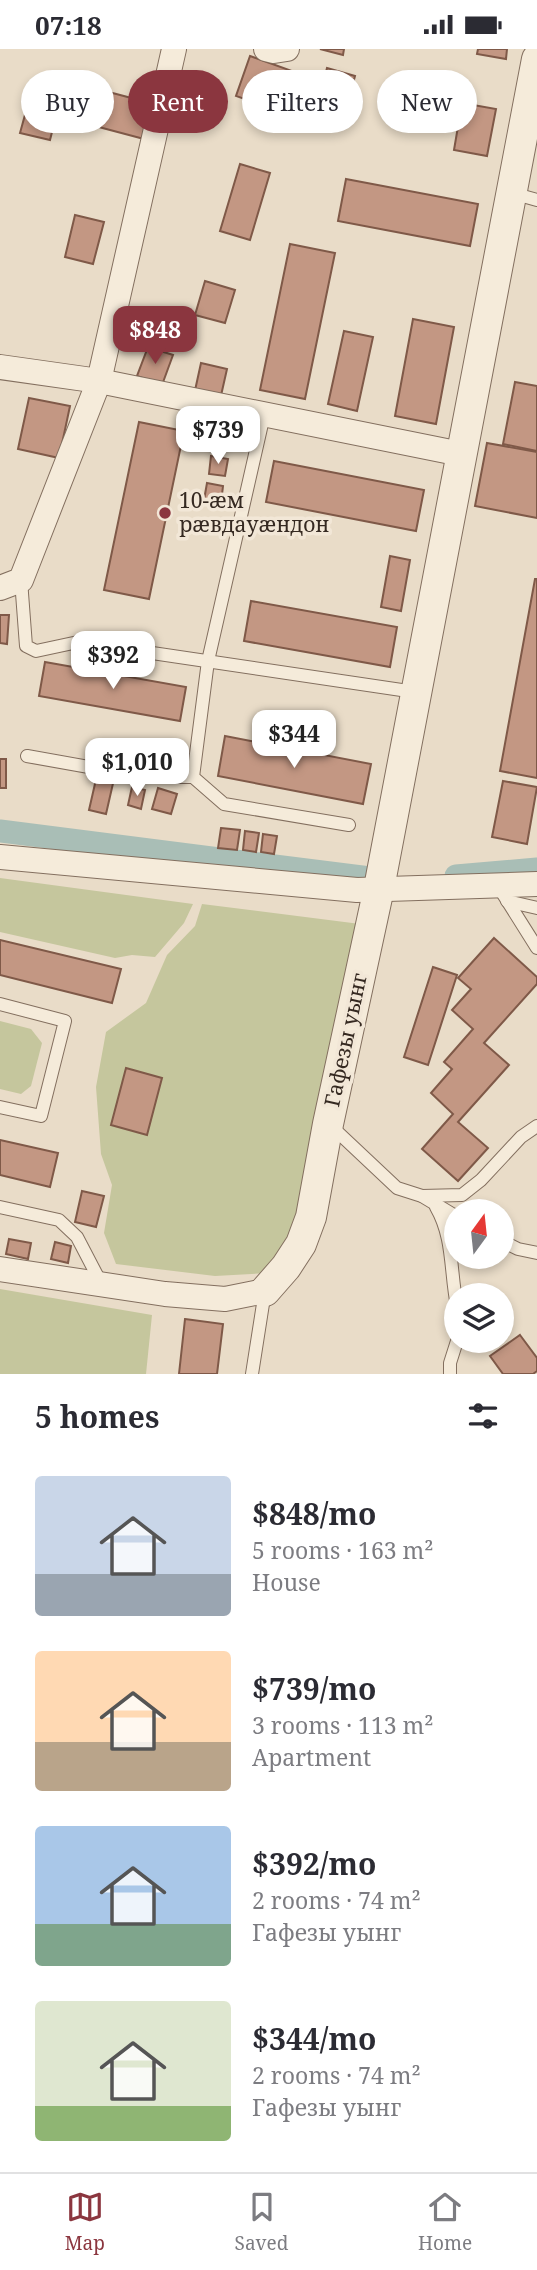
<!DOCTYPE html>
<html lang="en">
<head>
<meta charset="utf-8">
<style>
  :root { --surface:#fff; --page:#f7f7f7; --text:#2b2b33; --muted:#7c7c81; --line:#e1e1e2; --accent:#8b363f }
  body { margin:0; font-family:"Noto Serif",serif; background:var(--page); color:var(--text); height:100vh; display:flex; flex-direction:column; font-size:26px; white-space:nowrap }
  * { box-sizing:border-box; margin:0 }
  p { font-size:23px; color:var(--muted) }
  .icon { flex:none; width:38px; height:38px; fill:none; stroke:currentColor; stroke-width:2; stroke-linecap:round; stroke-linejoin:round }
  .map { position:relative; height:1325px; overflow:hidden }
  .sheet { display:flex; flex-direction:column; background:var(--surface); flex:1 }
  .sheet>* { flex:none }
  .hud { position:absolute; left:21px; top:21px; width:495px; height:63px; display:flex; gap:14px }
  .needle { width:46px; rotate:15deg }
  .controls { position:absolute; left:444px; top:1150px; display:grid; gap:14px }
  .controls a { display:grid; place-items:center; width:70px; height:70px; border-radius:50%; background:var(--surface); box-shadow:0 4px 10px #0003; font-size:35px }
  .price { position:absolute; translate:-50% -60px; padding:0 16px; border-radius:14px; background:#fff; color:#222; font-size:23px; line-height:46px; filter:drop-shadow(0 2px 4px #0008) }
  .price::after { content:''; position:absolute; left:50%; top:42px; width:21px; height:16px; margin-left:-10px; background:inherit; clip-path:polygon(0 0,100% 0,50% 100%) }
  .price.selected { background:var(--accent); color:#fff }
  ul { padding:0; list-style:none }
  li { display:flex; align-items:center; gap:21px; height:175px; padding:0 35px }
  li span { display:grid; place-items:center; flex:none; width:196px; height:140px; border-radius:7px; color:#555 }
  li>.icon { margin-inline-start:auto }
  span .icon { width:84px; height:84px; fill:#fffc; stroke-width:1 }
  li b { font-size:30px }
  h2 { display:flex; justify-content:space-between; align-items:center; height:84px; padding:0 35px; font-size:30px }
  .tag { padding:0 24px; border-radius:32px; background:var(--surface); box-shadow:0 4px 10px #0003; font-size:24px; line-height:63px }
  .tag.selected { background:var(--accent); color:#fff }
  .status { display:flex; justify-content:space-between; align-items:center; height:49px; padding:0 35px; background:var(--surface); direction:ltr }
  .status svg { height:19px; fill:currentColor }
  .tabs { display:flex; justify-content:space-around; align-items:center; height:98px; border-top:2px solid var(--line); background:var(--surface); font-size:19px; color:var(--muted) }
  .tabs a { display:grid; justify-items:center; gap:4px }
  .tabs .selected { color:var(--accent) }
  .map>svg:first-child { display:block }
</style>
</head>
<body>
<div class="status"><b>07:18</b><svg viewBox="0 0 49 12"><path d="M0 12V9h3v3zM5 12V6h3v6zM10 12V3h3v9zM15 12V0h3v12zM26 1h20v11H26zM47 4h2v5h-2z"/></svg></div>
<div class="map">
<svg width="537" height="1325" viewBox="0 0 537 1325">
  <rect width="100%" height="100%" fill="#e9dcc8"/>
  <g fill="#c5c69d">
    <polygon points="0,829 193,855 184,874 155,908 132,906 115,909 0,883"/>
    <polygon points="202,855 368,876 321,1173 267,1224 215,1227 116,1215 104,1184 112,1136 101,1105 96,1038 106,983 146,954 167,906 195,877"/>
    <polygon points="0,972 31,980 42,994 31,1037 21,1045 0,1040"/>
    <polygon points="0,1240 152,1266 146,1325 0,1325"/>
  </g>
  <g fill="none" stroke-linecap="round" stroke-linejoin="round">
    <g stroke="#a9beb6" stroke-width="23">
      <polyline points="0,782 370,829"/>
      <polyline points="456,827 537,820"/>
    </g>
  </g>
  <g fill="#c39783" stroke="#7f5948" stroke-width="2">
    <polygon points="320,0 344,0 343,6"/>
    <polygon points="478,0 507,0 506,10 477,5"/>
    <polygon points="250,7 292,22 279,62 236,47"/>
    <polygon points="327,19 355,27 342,76 314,69"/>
    <polygon points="105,42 154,55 144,90 95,77"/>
    <polygon points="31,44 60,51 50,91 20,84"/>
    <polygon points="462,54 496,60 487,107 454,101"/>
    <polygon points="240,115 270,124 250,191 220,182"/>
    <polygon points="346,130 478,155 470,197 338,172"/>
    <polygon points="75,166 104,173 93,215 65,208"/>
    <polygon points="290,195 335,204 305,350 260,341"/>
    <polygon points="205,232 235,241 225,274 195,266"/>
    <polygon points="413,270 454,278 436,375 395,367"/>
    <polygon points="344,282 373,288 357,362 328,355"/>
    <polygon points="148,298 173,306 162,336 137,327"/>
    <polygon points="201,314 227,320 220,351 194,346"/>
    <polygon points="515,333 537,337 537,402 503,395"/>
    <polygon points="29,349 70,357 59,409 18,400"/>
    <polygon points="139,373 184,382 149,550 104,541"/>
    <polygon points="215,382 232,384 229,401 212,399"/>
    <polygon points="487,394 537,403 537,469 475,457"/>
    <polygon points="211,407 228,410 225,427 209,425"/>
    <polygon points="274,412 424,441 416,482 266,453"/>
    <polygon points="207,434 223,437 221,454 204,451"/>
    <polygon points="390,507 410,511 401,562 381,558"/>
    <polygon points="535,530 537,530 537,729 500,722"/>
    <polygon points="251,552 397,578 390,618 244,592"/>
    <polygon points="0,566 9,566 7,595 0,594"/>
    <polygon points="45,613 186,638 180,672 39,647"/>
    <polygon points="225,687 371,715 363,755 218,727"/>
    <rect x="0" y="710" width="6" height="29"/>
    <polygon points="97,726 114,730 106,765 89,761"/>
    <polygon points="503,732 537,738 527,795 492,788"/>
    <polygon points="132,738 145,741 141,760 128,756"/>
    <polygon points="158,739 177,745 171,765 152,760"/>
    <polygon points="221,779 240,781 237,801 218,799"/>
    <polygon points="245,782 259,784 256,803 243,801"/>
    <polygon points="263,785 277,787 274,805 261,803"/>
    <polygon points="494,889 537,928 537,935 484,994 509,1016 458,1073 488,1099 458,1132 422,1100 453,1065 431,1044 452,1020 444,1013 473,980 452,961 471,940 458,929"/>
    <polygon points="0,891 121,920 112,954 0,926"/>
    <polygon points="433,918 457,926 428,1016 404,1008"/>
    <polygon points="126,1019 162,1029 147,1086 111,1076"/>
    <polygon points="0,1091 58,1104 50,1138 0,1126"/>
    <polygon points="82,1142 104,1147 96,1178 75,1173"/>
    <polygon points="9,1190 31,1194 28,1210 6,1205"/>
    <polygon points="55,1193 71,1197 68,1214 51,1210"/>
    <polygon points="185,1270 223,1275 217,1325 179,1325"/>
    <polygon points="520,1286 537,1309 537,1322 533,1325 503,1325 490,1307"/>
  </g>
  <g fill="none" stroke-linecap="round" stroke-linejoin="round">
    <g stroke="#836f5f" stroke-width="14">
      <g id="service">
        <polyline points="512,144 537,151"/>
        <polyline points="264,366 208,612 193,728 224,755 349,776"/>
        <polyline points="21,531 26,597 36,602 78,593 415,643"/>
        <polyline points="27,707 145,728 193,728"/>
        <polyline points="498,837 537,899"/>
        <polyline points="507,852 537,859"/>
        <polyline points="0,955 65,972 41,1067 0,1058"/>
        <polyline points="329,1075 397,1139 422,1147 457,1168"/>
        <polyline points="422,1147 462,1146 481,1131 521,1088 537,1077"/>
        <polyline points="0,1158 59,1171 77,1188 101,1234"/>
        <path d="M436,1158c18,31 14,65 21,99"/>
        <polyline points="502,1192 518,1200 537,1204"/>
        <polyline points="252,1325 265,1242"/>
        <polyline points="450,1325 450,1314 457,1292"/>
      </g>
    </g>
    <g stroke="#836f5f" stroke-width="26">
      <g id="minor">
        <polyline points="266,0 274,2 287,0"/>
        <polyline points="0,318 99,332 461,405"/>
        <polyline points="0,539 21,531 99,332 174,0"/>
        <polyline points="0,808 357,841 537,835"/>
        <polyline points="0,1220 165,1245 225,1250 265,1242"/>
      </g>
    </g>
    <g stroke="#836f5f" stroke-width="32">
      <polyline id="tertiary" points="265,1242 286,1218 301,1195 311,1168 328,1075 379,839 537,10"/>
    </g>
    <use href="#service" stroke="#f5ebda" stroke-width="12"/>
    <use href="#minor" stroke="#f5ebda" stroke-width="24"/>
    <use href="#tertiary" stroke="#f5ebda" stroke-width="30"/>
  </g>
  <circle fill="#8b363f" stroke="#f2e7d7" stroke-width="2.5" cx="165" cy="464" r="7"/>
  <g text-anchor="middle" stroke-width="7" stroke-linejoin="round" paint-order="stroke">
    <g font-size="21" fill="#352921" stroke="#f2e7d7" text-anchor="start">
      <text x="179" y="459">10-æм<tspan x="179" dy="24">рӕвдауӕндон</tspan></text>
    </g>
    <g font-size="21" fill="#352921" stroke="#f2e7d7">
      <text transform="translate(346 991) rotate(-78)" y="7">Гафезы уынг</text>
    </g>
  </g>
</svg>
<div class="controls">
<a><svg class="needle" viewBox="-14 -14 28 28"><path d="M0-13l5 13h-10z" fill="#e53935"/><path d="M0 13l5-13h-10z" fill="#7c7c81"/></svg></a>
<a><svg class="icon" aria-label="layers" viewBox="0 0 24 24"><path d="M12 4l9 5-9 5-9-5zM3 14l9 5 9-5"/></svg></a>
</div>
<b class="price selected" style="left:155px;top:317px">$848</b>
<b class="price" style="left:218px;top:417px">$739</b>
<b class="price" style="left:113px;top:642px">$392</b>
<b class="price" style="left:294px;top:721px">$344</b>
<b class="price" style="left:137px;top:749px">$1,010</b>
<div class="hud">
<a class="tag">Buy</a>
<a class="tag selected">Rent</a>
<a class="tag">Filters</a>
<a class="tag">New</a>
</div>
</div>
<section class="sheet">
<h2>5 homes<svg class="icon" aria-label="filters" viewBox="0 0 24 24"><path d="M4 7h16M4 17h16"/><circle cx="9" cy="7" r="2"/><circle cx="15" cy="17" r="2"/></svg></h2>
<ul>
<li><span style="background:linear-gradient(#c9d6e8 70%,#9aa5b1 0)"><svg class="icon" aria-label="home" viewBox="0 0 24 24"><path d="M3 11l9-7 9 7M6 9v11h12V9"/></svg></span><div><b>$848/mo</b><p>5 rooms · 163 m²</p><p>House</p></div></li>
<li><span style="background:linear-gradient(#ffd9b3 65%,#b9a48a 0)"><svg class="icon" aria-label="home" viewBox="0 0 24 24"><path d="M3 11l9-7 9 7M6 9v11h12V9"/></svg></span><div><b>$739/mo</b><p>3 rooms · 113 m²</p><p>Apartment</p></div></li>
<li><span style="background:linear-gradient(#a9c7e8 70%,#7fa58c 0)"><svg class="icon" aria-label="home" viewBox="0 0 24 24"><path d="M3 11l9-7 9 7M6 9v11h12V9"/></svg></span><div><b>$392/mo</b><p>2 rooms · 74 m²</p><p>Гафезы уынг</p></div></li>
<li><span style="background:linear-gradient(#dfe7d0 75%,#8fb573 0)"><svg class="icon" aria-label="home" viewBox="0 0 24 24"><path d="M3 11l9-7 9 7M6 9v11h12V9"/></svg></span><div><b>$344/mo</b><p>2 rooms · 74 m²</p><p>Гафезы уынг</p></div></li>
</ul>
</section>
<nav class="tabs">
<a class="selected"><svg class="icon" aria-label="map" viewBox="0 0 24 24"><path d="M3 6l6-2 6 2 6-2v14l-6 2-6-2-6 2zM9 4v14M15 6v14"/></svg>Map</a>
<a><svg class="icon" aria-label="saved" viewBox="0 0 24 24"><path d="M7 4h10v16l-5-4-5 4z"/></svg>Saved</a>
<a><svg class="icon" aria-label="home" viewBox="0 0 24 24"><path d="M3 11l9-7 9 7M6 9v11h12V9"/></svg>Home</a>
</nav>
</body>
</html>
